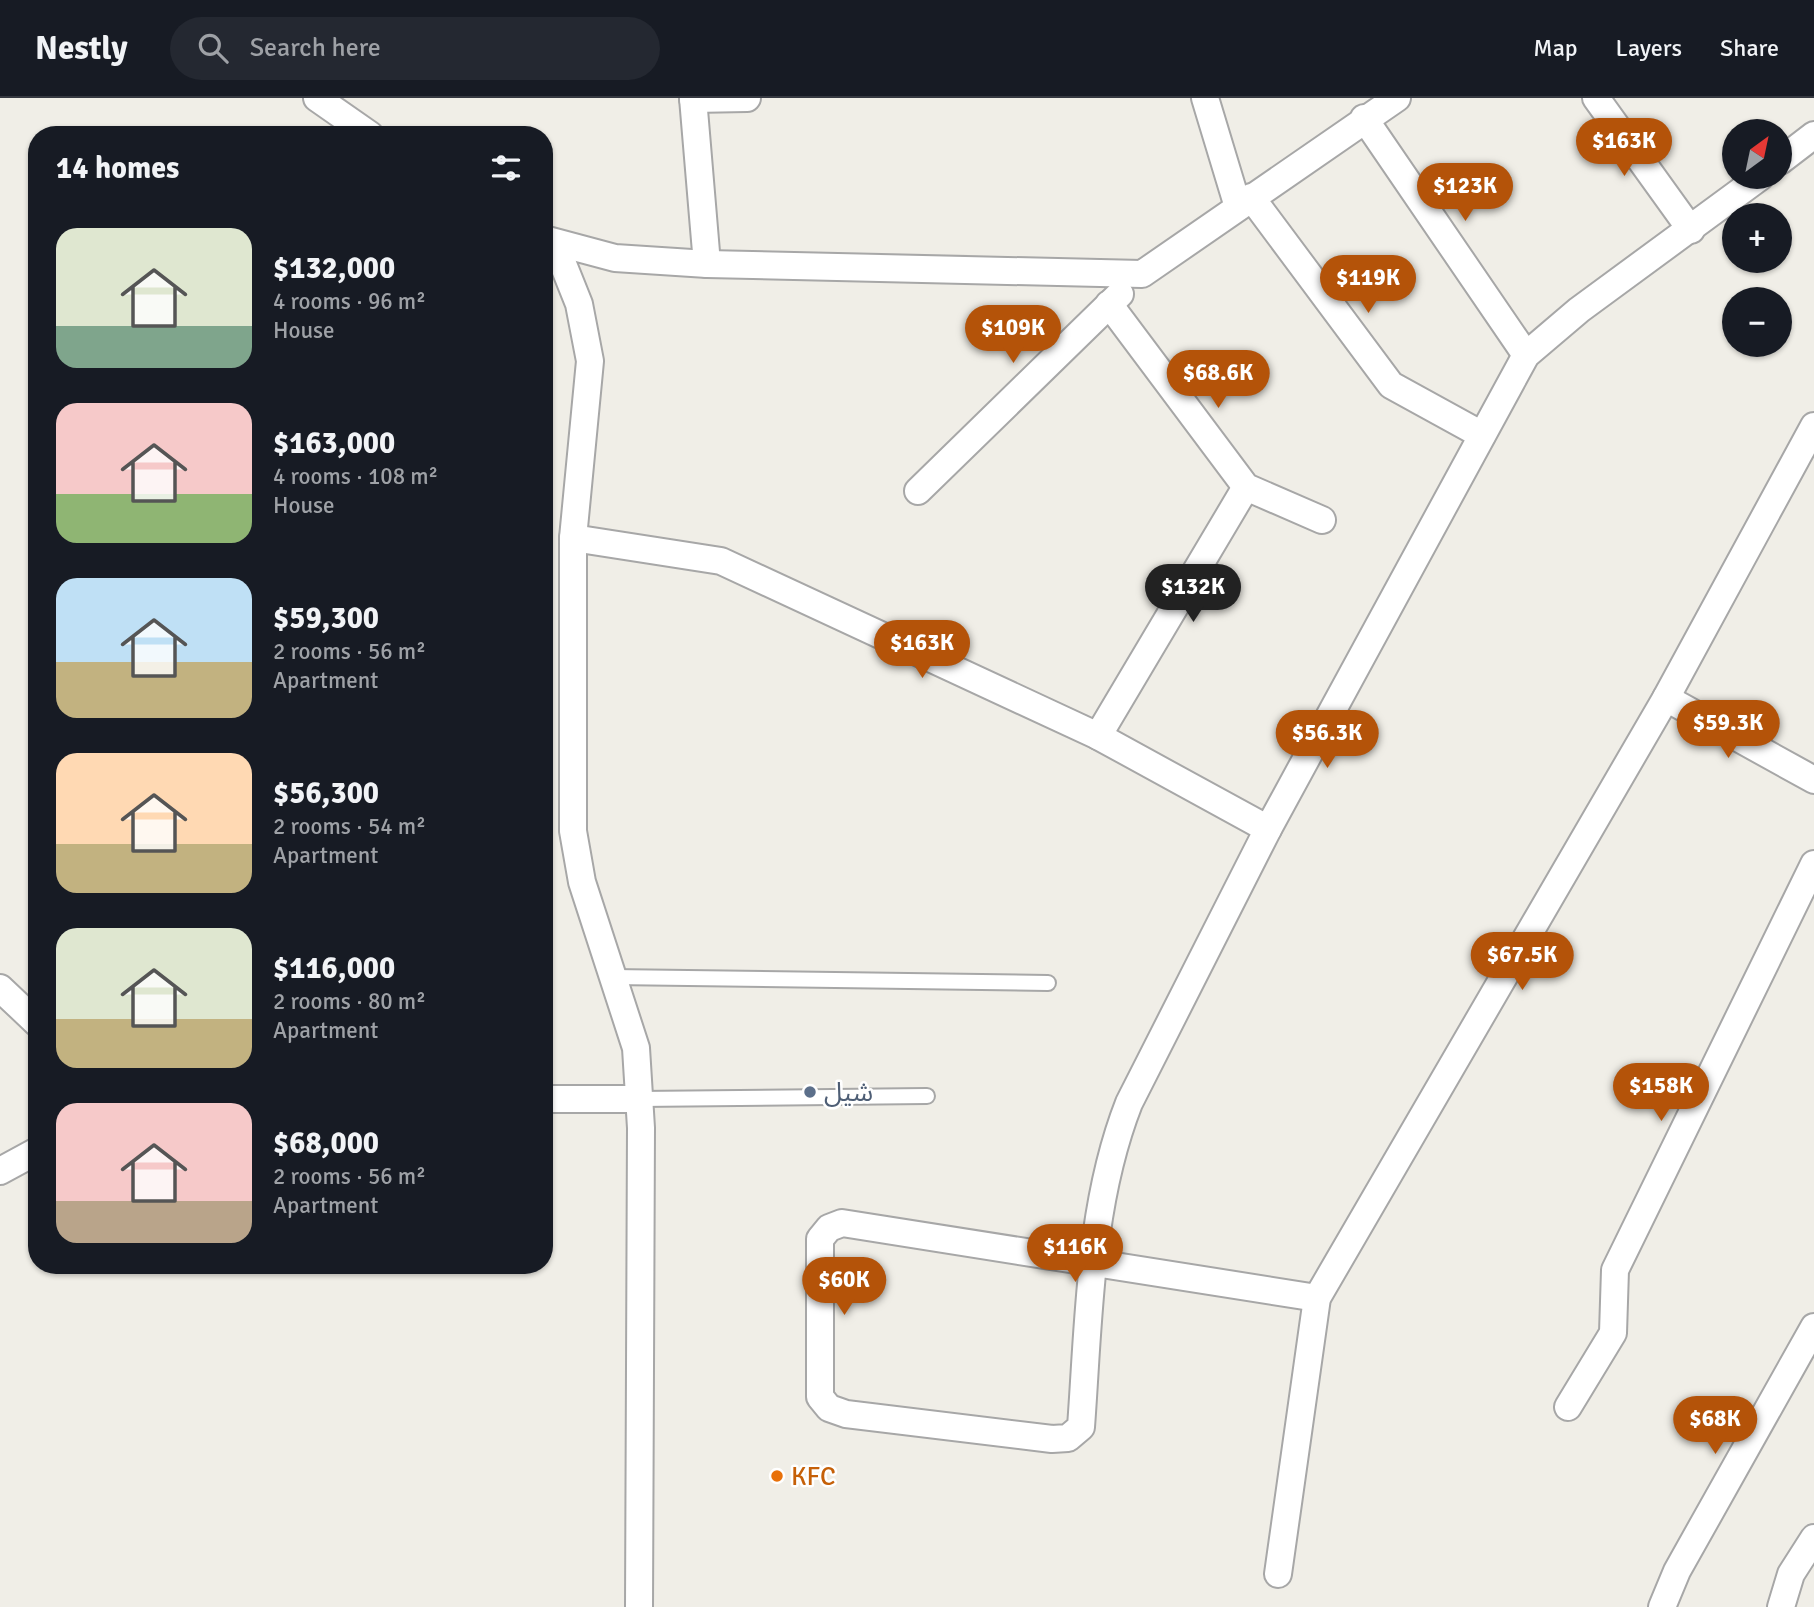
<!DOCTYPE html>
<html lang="en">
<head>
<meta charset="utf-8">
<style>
  :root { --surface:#171b24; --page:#242831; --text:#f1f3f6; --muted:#9ea1a6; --line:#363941; --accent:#b45309 }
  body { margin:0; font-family:Signika,"Noto Sans Arabic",sans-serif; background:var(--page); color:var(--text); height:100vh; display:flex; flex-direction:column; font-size:26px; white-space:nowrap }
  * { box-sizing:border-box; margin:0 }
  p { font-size:23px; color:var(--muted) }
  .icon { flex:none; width:38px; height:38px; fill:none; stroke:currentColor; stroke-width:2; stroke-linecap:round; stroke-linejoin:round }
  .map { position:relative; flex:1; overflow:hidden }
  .sheet { position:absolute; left:28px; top:28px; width:525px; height:1148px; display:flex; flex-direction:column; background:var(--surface); border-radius:28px; box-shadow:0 2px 5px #0004 }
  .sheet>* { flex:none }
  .needle { width:46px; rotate:33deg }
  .tools { position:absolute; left:1722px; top:21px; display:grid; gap:14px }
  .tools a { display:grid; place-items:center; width:70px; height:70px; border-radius:50%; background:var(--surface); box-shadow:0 2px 5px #0004; font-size:35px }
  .price { position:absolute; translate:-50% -60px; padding:0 16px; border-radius:24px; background:var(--accent); color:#fff; font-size:23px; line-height:46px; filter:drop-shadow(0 2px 4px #0008) }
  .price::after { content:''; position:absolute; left:50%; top:42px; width:21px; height:16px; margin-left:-10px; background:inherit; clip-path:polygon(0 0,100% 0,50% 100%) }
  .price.current { background:#222; color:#fff }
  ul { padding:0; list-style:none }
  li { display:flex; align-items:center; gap:21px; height:175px; padding:0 28px }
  li span { display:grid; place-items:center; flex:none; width:196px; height:140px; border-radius:21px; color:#555 }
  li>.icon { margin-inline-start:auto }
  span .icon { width:84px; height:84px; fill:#fffc; stroke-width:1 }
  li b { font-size:30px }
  h2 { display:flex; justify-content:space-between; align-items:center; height:84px; padding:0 28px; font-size:30px }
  header { display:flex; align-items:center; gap:42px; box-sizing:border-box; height:98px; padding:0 35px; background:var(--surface); border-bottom:2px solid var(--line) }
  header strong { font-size:33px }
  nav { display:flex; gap:38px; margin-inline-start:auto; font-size:24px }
  .search { width:490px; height:63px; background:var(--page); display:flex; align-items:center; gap:18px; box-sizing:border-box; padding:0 24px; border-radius:38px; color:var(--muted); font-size:26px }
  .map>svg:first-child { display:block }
</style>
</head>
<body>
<header>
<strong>Nestly</strong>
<div class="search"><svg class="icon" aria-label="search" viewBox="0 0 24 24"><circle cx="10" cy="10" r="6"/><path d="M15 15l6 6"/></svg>Search here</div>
<nav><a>Map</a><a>Layers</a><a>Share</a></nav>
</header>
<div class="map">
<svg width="1814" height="1509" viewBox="0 0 1814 1509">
  <rect width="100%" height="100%" fill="#f0eee7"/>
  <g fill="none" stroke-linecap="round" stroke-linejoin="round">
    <g stroke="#a7a7a7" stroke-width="18">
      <g id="service">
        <polyline points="612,879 1048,885"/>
        <polyline points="639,1001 927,998"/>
      </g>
    </g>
    <g stroke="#a7a7a7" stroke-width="30">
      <g id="minor">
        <polyline points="317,0 370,37"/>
        <polyline points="693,0 707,166"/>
        <polyline points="1205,0 1238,109"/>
        <polyline points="1596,0 1691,132"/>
        <polyline points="693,1 747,0"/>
        <polyline points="1364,20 1526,257"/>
        <polyline points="1780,63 1814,37"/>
        <polyline points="1251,99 1391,287 1482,337"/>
        <polyline points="544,141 615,160 707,166 1142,176 1397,0"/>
        <polyline points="555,146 579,206 590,263 573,440 573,733 582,784 636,950 641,1030 639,1509"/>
        <polyline points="1109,206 1246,389 1322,422"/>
        <polyline points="918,393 1120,196"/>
        <polyline points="573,440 721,463 1098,638 1268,731"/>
        <polyline points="1666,600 1814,682"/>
        <polyline points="1098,638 1246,389"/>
        <polyline points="0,890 37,925"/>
        <polyline points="544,1001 639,1001"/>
        <polyline points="0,1073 37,1053"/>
        <path d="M1317,1200l-475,-75 -13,5 -9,11v158l9,11 17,6 206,25 16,-1 13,-11c8,-108 8,-222 48,-324l139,-274 258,-474 53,-45 181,-133"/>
        <polyline points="1568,1309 1613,1235 1615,1172 1814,766"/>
        <polyline points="1278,1476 1317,1200 1666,600 1814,328"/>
        <polyline points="1662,1509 1677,1473 1814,1229"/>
        <polyline points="1781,1509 1791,1476 1814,1440"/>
      </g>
    </g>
    <use href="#service" stroke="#fff" stroke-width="14"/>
    <use href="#minor" stroke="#fff" stroke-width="26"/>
  </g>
  <circle fill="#5c6f8a" stroke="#fff" stroke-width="2.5" cx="810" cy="994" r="7"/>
  <circle fill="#e8710a" stroke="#fff" stroke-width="2.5" cx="777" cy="1378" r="7"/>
  <g text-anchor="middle" stroke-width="5" stroke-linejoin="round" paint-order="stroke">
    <g font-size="26" fill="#4e5e75" stroke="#fff" text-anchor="start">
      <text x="824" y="1003">شیل</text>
    </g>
    <g font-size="26" fill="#c56008" stroke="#fff" text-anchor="start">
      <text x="791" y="1387">KFC</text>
    </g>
  </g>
</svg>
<div class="tools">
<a><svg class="needle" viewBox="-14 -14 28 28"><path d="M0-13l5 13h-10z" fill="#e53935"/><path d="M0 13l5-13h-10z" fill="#9ea1a6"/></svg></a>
<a>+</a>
<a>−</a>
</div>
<b class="price" style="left:1624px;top:80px">$163K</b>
<b class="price" style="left:1465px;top:125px">$123K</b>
<b class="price" style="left:1368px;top:217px">$119K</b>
<b class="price" style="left:1013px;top:267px">$109K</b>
<b class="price" style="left:1218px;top:312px">$68.6K</b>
<b class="price current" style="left:1193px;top:526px">$132K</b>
<b class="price" style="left:922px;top:582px">$163K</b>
<b class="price" style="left:1728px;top:662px">$59.3K</b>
<b class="price" style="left:1327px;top:672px">$56.3K</b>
<b class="price" style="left:1522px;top:894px">$67.5K</b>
<b class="price" style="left:1661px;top:1025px">$158K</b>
<b class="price" style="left:1075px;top:1186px">$116K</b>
<b class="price" style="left:844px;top:1219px">$60K</b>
<b class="price" style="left:1715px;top:1358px">$68K</b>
<section class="sheet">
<h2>14 homes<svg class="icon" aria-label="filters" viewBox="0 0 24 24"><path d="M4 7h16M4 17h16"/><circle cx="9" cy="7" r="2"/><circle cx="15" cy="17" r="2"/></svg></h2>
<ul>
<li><span style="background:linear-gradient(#dfe7d0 70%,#7fa58c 0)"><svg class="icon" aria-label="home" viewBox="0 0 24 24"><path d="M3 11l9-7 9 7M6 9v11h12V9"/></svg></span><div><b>$132,000</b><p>4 rooms · 96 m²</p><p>House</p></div></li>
<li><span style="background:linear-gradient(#f6c9c9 65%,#8fb573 0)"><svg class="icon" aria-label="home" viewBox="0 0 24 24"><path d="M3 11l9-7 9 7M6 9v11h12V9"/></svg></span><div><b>$163,000</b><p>4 rooms · 108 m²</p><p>House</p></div></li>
<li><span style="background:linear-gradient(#bfe0f5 60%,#c2b280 0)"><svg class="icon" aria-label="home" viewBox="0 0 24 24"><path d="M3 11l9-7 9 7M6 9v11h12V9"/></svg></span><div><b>$59,300</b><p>2 rooms · 56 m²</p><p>Apartment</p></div></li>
<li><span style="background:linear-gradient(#ffd9b3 65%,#c2b280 0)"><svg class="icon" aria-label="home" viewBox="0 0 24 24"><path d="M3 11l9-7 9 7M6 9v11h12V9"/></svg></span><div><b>$56,300</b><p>2 rooms · 54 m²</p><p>Apartment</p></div></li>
<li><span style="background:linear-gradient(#dfe7d0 65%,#c2b280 0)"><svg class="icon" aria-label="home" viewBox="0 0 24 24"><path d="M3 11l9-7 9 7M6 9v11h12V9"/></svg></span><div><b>$116,000</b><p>2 rooms · 80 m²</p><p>Apartment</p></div></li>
<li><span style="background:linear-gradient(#f6c9c9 70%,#b9a48a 0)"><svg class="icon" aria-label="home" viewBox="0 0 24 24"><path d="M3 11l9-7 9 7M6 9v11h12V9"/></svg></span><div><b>$68,000</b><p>2 rooms · 56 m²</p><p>Apartment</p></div></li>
</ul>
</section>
</div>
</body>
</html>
